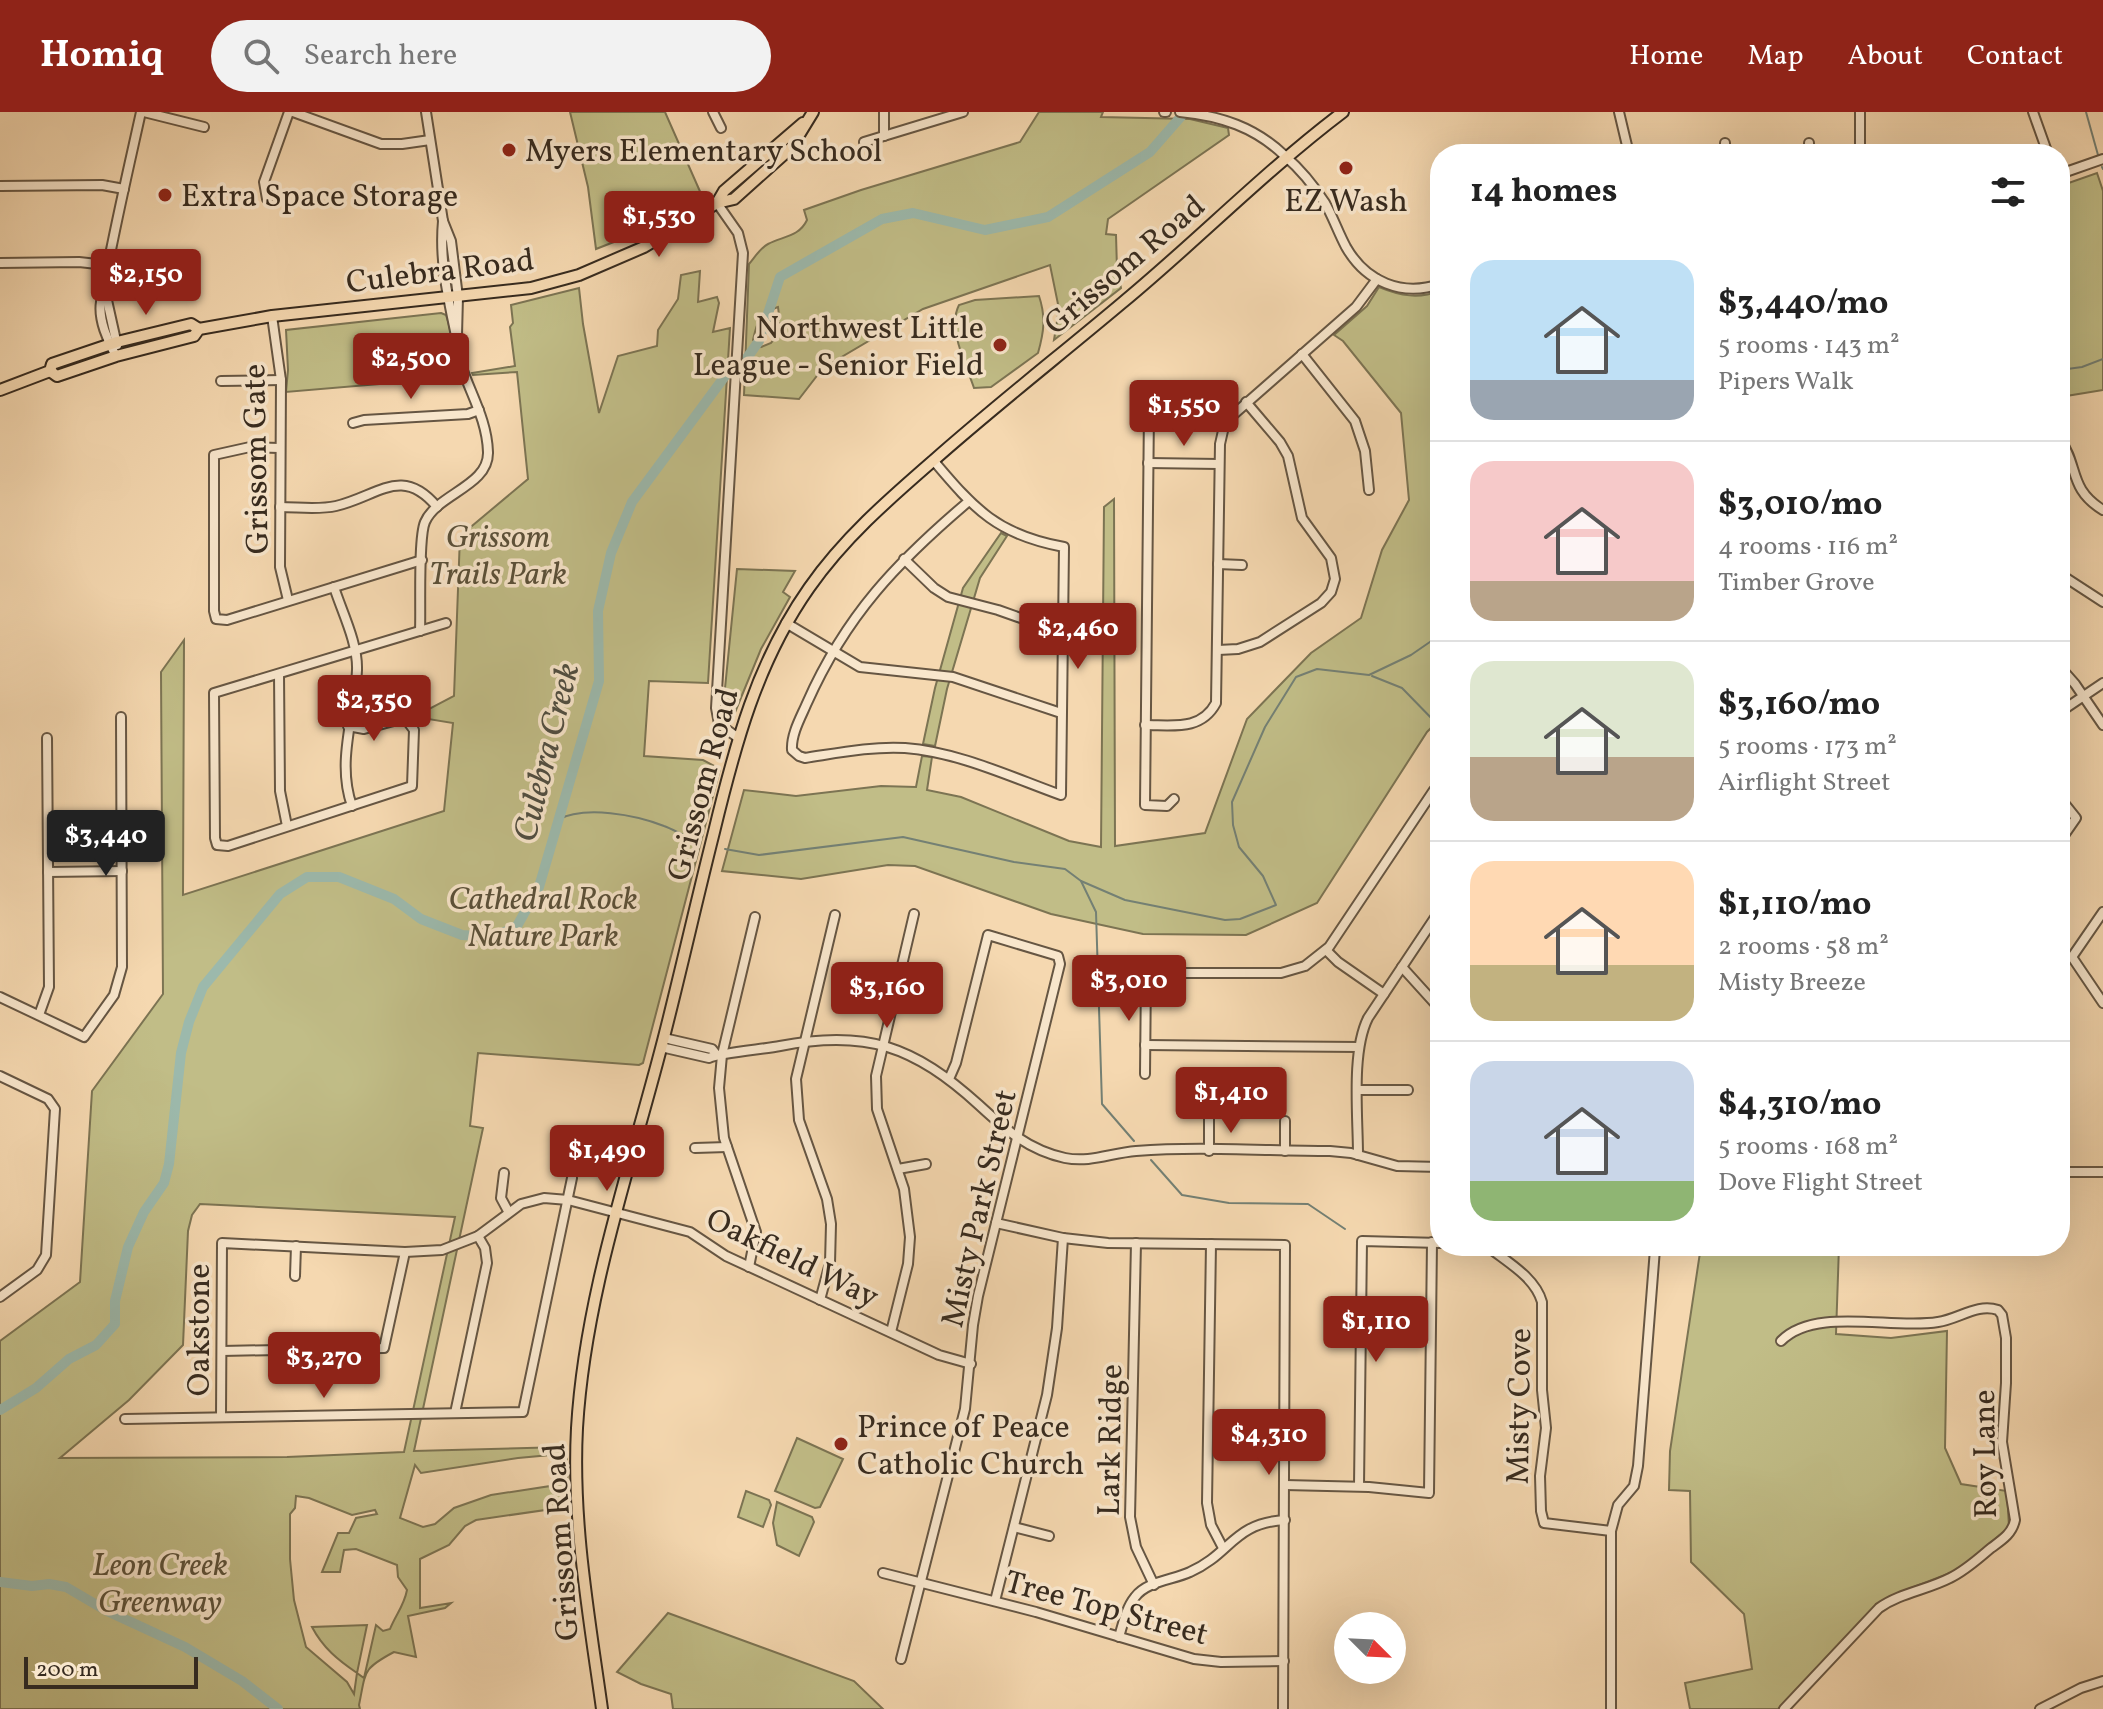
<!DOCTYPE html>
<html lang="en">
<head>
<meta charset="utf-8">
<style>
  :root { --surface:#fff; --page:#f2f2f2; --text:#222; --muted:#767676; --line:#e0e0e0; --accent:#8f2418 }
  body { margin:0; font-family:Vollkorn,serif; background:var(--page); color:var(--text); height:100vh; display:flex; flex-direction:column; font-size:30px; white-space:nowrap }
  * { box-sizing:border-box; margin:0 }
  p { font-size:26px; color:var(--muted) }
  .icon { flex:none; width:44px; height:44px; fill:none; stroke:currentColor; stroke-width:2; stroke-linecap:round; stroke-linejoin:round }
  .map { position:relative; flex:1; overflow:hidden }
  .drawer { position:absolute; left:1430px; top:32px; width:640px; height:1112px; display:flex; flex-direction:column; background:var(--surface); border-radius:32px; box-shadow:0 8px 32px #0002 }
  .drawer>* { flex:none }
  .needle { width:52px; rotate:114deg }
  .buttons { position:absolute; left:1334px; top:1500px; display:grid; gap:16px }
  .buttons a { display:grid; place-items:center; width:72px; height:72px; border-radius:50%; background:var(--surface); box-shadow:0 8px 32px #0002; font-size:40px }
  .scale { position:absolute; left:24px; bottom:20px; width:174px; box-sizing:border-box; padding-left:8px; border:4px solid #372b1f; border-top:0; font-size:22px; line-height:28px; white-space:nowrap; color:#372b1f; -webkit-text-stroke:6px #f8e6cc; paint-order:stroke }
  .price { position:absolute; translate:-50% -68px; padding:0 18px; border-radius:8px; background:var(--accent); color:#fff; font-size:26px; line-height:52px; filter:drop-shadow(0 2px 4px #0008) }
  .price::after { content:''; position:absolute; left:50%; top:48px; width:24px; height:18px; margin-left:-12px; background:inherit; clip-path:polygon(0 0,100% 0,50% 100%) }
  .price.on { background:#222; color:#fff }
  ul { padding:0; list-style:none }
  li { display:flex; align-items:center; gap:24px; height:200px; padding:0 40px }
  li+li { border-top:2px solid var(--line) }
  li span { display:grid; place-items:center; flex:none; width:224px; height:160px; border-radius:24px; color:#555 }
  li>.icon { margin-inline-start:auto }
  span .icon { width:96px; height:96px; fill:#fffc; stroke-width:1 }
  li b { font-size:34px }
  h2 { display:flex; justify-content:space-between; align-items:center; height:96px; padding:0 40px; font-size:34px }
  header { display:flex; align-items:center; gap:48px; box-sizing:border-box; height:112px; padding:0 40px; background:var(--accent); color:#fff }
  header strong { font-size:38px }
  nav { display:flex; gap:44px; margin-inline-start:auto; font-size:28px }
  .search { width:560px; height:72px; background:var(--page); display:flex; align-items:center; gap:20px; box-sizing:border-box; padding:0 28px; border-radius:44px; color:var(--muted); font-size:30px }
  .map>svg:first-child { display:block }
</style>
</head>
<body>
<header>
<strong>Homiq</strong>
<div class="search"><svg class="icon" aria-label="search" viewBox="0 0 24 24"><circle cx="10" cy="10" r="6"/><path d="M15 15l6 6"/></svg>Search here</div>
<nav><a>Home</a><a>Map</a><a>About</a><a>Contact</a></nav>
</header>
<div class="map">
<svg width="2103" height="1597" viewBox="0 0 2103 1597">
  <rect width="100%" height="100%" fill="#f5d8b0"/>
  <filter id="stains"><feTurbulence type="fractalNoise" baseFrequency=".0025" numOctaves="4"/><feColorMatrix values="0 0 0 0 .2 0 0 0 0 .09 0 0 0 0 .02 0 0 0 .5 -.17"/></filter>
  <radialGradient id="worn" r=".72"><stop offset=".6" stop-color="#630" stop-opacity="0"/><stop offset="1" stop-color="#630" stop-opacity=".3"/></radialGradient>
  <g fill="#c1bd87" stroke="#7c7453" stroke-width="2" fill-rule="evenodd">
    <polygon points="570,0 665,0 702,84 662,111 596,137 588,75"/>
    <path d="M1039,0h64l-2,5 89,2 38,9 1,7 -121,84 -2,15 10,1 1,34 4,19 -67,52 5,-31 -9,-44 -127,44 -100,59 -24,31 -55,-4 5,-131c6,-7 11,-16 19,-20 15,-8 31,-7 39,-24l-3,-10 57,-20 159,-48zM778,195l1,8 -9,4 1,5 9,-1 4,4 -13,16 -10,4 -8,-7c4,-18 6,-27 25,-33z"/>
    <polygon points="2097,61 2103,79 2103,278 2060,285 2060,74"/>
    <path d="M700,159l-2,31 19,-5 2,6 -6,29 17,-4 -22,355 -59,-2 -5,75 59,4 17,9 -77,294 -4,2 -161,-12 -8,73 13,2 -69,323 150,-4c7,23 4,41 -5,61l-83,12 -11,6 -16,19 -29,14v49l31,-5 -6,5 -37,8 8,41 -22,-5c-32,17 -28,19 -35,53l1,4h-360v-368l80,-59 12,-191 71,-97 -2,-322 23,-32 -1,255 261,-84 9,-88 -25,-4 -1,-9 27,-14 6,-160 68,-57 -11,-107 -44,3 -1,-2 43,-7 -5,-39 3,-4 -2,-18 68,-17 4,36 16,89 19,-57 39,-10 1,-16 20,-31 3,-24zM200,1092l255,13 -51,235 -117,5 -227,1 69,-58 54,-55 5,-114 4,-16zM562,1342l-12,32 -59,9 -37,13 -19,16 -12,3 -23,-9 15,-53 6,8 97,-15zM296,1384l13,2 43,17 23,-5 2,4 -21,4 -7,15h-11l-16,39h18l4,-22 12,-1 41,16 1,12 9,13c-3,16 -11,24 -17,39l-7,2 -7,-6 -12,53 -7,-5 10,-48 -55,2c11,21 26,33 45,46l-3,21 -7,-12 -41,-35 -12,-47 -4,-41v-45l5,-6z"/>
    <path d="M1379,175c22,9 39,12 61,4v446l-9,-9 -4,4 -110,171 -71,32 -103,-1 -92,-20 -136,-48 -27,-1 -87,14 -79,-8 22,-81 52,6 85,-10 35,1 6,-31 10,1 -5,33 34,7 108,44 32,6 3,-340 10,-8 1,347 90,-13 42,-114 64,-66 50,-35 21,-68 27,-50 -8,-87 -58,-72 -9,-6 33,-29z"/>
    <path d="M1039,184c7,21 5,36 -1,57l-47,34 -17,1c-8,-24 -27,-60 -15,-83l16,-5z"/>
    <path d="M441,201l5,2c7,20 7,40 15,62l-175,15 2,-22 -2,-40z"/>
    <polygon points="1001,421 1007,424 980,466 947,577 935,634 923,632 935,576 963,476"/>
    <polygon points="737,457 795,459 783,480 790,485 761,537 731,610 723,606 723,596"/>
    <polygon points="1701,1134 1839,1134 1836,1222 1891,1226 1947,1219 1945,1336 1961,1372 2007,1379 2009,1415 1958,1458 1901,1480 1876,1493 1778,1597 1690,1597 1685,1571 1752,1557 1744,1502 1691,1450 1690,1379 1669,1378 1670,1339"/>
    <polygon points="797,1326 843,1347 820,1395 815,1396 775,1379"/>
    <polygon points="746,1379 769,1388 771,1393 763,1415 738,1405"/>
    <polygon points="777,1390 812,1405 814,1410 799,1444 777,1433 773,1411"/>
    <polygon points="668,1501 854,1569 883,1597 673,1597 671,1582 641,1572 617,1560"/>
  </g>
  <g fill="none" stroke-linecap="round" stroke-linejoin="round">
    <g stroke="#748074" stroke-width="2">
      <polyline points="2086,0 2098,43"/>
      <polyline points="2102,55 2103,57"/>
      <polyline points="2060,258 2082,255 2103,247"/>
      <polyline points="1372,564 1402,576 1440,615"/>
      <path d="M557,708c28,-15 79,-5 107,6 11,4 19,10 30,13"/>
      <polyline points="725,737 759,743 903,725 1014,750 1065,757 1081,769 1125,788 1225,808 1240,807 1276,793 1263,764 1239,735 1233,713 1232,690 1265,615 1296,565 1317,557 1369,563 1411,543 1440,523"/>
      <polyline points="1081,769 1096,800 1102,992 1134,1029"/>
      <polyline points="1151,1048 1182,1083 1229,1091 1308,1092 1345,1117"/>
    </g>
    <g stroke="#9cb9ac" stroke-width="10">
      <polyline points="744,250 759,229 780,165 882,107 913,101 985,118 1048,105 1150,40 1185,0"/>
      <polyline points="0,1298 36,1276 69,1247 96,1233 115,1212 115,1189 128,1135 144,1100 164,1071 169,1052 181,941 189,910 203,875 280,782 307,765 339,765 394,787 421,807 462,823 494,825 517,814 539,775 599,569 598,499 611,441 632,390 728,260"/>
      <polyline points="0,1470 32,1474 49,1472 66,1475 107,1499 185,1535 242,1569 278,1597"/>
    </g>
    <g stroke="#665643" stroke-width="12">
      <g id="minor">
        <polyline points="144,0 204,15"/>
        <polyline points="293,0 381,32 402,32 430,28"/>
        <polyline points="426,0 443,109 451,129 458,185 457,223"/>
        <polyline points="713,0 721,16"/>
        <polyline points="1164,0 1166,0"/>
        <path d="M1180,0c41,4 75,15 105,44 15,13 29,30 40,47 8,14 13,29 21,44 20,35 56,50 94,37"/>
        <polyline points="1619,0 1629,42"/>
        <polyline points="2033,0 2048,42"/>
        <polyline points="884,24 884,0"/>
        <polyline points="864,30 963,0"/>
        <polyline points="1725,42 1725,31"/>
        <polyline points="1809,42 1809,31"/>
        <polyline points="1860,42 1860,0"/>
        <polyline points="2060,62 2103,47"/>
        <polyline points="0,74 102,73 124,77"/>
        <polyline points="267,87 264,70 289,0"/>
        <polyline points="717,91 738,121 743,141 716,596 719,612 737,625"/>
        <polyline points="0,151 79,150 106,153"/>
        <polyline points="103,184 107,188 117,233"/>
        <polyline points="272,204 281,268 280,455 288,488"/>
        <polyline points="1302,242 1355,309 1365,339 1369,378"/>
        <path d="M116,244c-8,-14 -18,-37 -15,-54 11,-63 26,-127 40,-190"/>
        <polyline points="221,269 281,268"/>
        <polyline points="1149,298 1145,693 1167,694 1174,687"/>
        <polyline points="353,311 364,308 468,302 479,298"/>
        <path d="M2060,328c19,25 8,49 43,70"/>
        <polyline points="279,336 250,335 214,343 214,499 216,507 227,508 422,448"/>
        <path d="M933,348c42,50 65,75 131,87l-3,248c-50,-18 -103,-43 -156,-47 -33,-2 -67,5 -100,10l-6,-2 -7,-6c-1,-16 9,-33 15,-47 39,-88 90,-141 162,-202"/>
        <polyline points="1148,351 1219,352"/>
        <path d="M280,395c18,0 38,3 56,-1 42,-10 66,-41 101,1"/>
        <polyline points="904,447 934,476 948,485 998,498 1063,521"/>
        <polyline points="1218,452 1242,453"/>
        <polyline points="2060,462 2103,490"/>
        <path d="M334,475c8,25 24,56 23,83 -2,46 -21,91 -5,136"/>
        <polyline points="786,511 860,555 953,565 1061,601"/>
        <path d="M420,519c1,-22 -2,-93 5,-109 12,-28 64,-36 63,-70 -1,-32 -17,-57 -27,-87 -3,-7 -3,-16 -4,-24 -8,-40 -18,-78 -14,-120"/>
        <polyline points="1218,538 1238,537 1260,530 1321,491 1331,480 1335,467 1331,446 1302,406 1288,344 1280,330 1246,290"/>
        <polyline points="2060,555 2075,572 2103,613"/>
        <polyline points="279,562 280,679 287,714"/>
        <polyline points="2060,600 2103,571"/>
        <path d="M1145,613c28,0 56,6 71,-22l4,-259 5,-22 131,-115 21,-28"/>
        <polyline points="348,614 364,617 401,607 408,610 414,618 412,674 228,734 217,733 215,726 214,581 446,511"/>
        <polyline points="2060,686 2076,706 2060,729"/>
        <polyline points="48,760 122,759"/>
        <polyline points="2103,800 2072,845 2103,891"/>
        <polyline points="1326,838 1338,850 1384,882"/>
        <polyline points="1402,855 1440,897"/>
        <polyline points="0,885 84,925 114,883 122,855 121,605"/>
        <polyline points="39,903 49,875 47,626"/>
        <polyline points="664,926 712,937 716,942"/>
        <polyline points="1145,933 1359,935"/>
        <path d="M661,935l48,11c9,-5 56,-9 71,-12 86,-17 134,0 199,59 26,24 49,45 86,53 25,5 46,-5 71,-7 64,-5 130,0 194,0l21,2 46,13 43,1"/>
        <polyline points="1145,962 1146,861 1281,861 1305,854 1329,835 1434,678 1440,685"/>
        <polyline points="0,964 48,987 55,997 46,1143 37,1158 0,1185"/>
        <polyline points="1358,978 1408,978"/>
        <polyline points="695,1036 727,1035"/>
        <polyline points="1209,1039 1209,1007"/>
        <polyline points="1285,1039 1285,1009"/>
        <path d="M1358,1043c0,-39 -7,-103 10,-137l72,-108"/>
        <polyline points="898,1057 926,1052"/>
        <polyline points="2060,1060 2103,1060"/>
        <polyline points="504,1061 501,1086 508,1099"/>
        <polyline points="996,1111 1063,1126 1108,1131 1285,1133 1283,1597"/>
        <polyline points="1136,1131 1130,1405 1136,1435 1154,1473"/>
        <polyline points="1211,1132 1207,1391 1211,1413 1223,1436"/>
        <path d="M1487,1134c20,16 48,31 55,56v88l4,38 -6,48 1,35 3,12 67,8"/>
        <polyline points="749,1155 756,1120 724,1026 719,976 722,943 755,805"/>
        <polyline points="295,1164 296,1134"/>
        <polyline points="820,1188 830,1151 831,1112 827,1087 799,1008 796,967 835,803"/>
        <polyline points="891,1220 908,1152 910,1125 904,1077 877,997 876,964 914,802"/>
        <path d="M1781,1229c34,-35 112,-11 157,-19 21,-3 39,-19 60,-12l4,5 4,23v45l-4,59 13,78c-3,14 -13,20 -24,28 -13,11 -26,23 -41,30 -23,12 -50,15 -71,30l-95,101"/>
        <polyline points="222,1239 384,1236 405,1140"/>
        <polyline points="455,1301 487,1151 485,1136 478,1124"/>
        <polyline points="221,1305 222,1131 405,1140 442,1138 478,1124 521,1092 544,1086 568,1088 690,1120 726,1144 939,1243 971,1252"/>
        <polyline points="125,1307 523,1300 572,1066"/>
        <polyline points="1285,1373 1369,1375 1429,1381 1432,1130"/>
        <polyline points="1359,1374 1362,1129 1440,1131"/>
        <polyline points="1014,1415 1049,1424"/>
        <polyline points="883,1461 1036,1500 1194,1547 1221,1550 1284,1549"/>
        <polyline points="995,1489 1047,1283 1057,1216 1063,1126"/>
        <path d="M1119,1525c4,-13 7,-29 16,-40 12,-16 38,-17 55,-25 41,-18 43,-49 95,-52"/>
        <polyline points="901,1547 965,1297 973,1213 978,1184 1060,852 1058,844 988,823 956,951 949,967"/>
        <polyline points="1611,1597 1611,1419 1618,1393 1634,1374 1638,1354 1655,1137"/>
        <polyline points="2040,1597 2081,1576 2103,1569"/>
      </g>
    </g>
    <g stroke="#372b1f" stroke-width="14">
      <g id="major">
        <polyline points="717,91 724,79 803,11"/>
        <polyline points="50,259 57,264 116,244 194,224 199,217 272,204 531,176 579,163 644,135 717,91 734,87 791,36 813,0"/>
        <polyline points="0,278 50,259 52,252 117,230 191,212 199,217"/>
        <path d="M602,1597c-13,-93 -30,-187 -25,-281 8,-135 55,-265 88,-395 17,-67 32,-134 49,-201 21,-87 43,-170 95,-244 35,-50 79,-88 125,-128 61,-54 125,-104 188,-157 75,-62 143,-132 221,-191"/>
      </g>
    </g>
    <use href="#minor" stroke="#f8e6cc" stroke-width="8"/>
    <use href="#major" stroke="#f5d8b0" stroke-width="10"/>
  </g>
  <g fill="#8f2418" stroke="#f8e6cc" stroke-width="3">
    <circle cx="509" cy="38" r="8"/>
    <circle cx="1346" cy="56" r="8"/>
    <circle cx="165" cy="83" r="8"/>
    <circle cx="1000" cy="233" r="8"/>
    <circle cx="841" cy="1332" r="8"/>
  </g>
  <g text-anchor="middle" stroke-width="7" stroke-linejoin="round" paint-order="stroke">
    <g font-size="32" fill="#372b1f" stroke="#f8e6cc" text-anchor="start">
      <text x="525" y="49">Myers Elementary School</text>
      <text x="181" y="94">Extra Space Storage</text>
      <text x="1346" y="99" text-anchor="middle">EZ Wash</text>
      <text x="984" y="226" text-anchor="end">Northwest Little<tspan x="984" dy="37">League - Senior Field</tspan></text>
      <text x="857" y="1325">Prince of Peace<tspan x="857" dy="37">Catholic Church</tspan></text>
    </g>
    <g font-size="32" fill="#372b1f" stroke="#f8e6cc">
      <text transform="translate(1124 152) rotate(-40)" y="11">Grissom Road</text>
      <text transform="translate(440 158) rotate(-7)" y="11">Culebra Road</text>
      <text transform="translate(255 347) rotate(-91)" y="11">Grissom Gate</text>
      <text transform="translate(702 672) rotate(-75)" y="11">Grissom Road</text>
      <text transform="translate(978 1096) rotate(-77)" y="11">Misty Park Street</text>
      <text transform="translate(793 1145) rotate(26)" y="11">Oakfield Way</text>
      <text transform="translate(198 1218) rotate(-90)" y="11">Oakstone</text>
      <text transform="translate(1518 1294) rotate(-89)" y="11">Misty Cove</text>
      <text transform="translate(1109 1328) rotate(-89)" y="11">Lark Ridge</text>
      <text transform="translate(1984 1342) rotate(-91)" y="11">Roy Lane</text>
      <text transform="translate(560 1430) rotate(-94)" y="11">Grissom Road</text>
      <text transform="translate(1107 1495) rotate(15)" y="11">Tree Top Street</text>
    </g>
    <g font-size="32" font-style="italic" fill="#5a5039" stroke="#f8e6cc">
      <text x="498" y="435">Grissom<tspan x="498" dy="37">Trails Park</tspan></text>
      <text x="543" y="797">Cathedral Rock<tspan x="543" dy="37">Nature Park</tspan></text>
      <text x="160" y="1463">Leon Creek<tspan x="160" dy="37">Greenway</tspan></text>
    </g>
    <g font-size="34" font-style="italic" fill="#504e42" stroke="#f8e6cc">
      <text transform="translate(545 640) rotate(-76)" y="12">Culebra Creek</text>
    </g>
  </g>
  <rect width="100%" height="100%" filter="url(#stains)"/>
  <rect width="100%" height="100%" fill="url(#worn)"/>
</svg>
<div class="buttons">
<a><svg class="needle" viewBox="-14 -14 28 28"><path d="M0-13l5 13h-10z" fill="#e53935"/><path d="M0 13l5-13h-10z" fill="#767676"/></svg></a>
</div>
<div class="scale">200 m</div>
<b class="price" style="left:659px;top:147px">$1,530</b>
<b class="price" style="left:146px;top:205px">$2,150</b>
<b class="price" style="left:411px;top:289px">$2,500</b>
<b class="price" style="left:1184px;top:336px">$1,550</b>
<b class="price" style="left:1078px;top:559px">$2,460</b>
<b class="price" style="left:374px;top:631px">$2,350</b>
<b class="price on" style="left:106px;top:766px">$3,440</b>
<b class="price" style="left:1129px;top:911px">$3,010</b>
<b class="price" style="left:887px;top:918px">$3,160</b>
<b class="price" style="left:1231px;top:1023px">$1,410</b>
<b class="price" style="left:607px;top:1081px">$1,490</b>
<b class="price" style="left:1376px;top:1252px">$1,110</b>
<b class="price" style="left:324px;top:1288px">$3,270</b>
<b class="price" style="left:1269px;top:1365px">$4,310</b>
<section class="drawer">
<h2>14 homes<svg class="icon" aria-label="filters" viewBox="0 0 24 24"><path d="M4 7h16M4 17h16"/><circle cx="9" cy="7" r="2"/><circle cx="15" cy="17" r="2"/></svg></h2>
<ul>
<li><span style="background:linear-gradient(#bfe0f5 75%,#9aa5b1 0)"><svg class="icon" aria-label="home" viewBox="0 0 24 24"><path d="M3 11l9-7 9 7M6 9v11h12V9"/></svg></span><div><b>$3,440/mo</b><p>5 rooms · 143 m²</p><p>Pipers Walk</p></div></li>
<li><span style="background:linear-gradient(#f6c9c9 75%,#b9a48a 0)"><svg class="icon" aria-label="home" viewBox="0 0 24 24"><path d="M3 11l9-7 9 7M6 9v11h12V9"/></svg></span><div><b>$3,010/mo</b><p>4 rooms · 116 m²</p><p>Timber Grove</p></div></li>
<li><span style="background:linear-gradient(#dfe7d0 60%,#b9a48a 0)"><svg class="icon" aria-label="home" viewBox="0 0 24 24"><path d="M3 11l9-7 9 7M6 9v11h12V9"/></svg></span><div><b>$3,160/mo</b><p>5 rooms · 173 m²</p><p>Airflight Street</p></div></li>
<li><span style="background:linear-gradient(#ffd9b3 65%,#c2b280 0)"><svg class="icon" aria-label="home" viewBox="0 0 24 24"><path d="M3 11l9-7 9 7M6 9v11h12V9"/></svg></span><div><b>$1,110/mo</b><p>2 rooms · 58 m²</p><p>Misty Breeze</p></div></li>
<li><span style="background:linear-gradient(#c9d6e8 75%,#8fb573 0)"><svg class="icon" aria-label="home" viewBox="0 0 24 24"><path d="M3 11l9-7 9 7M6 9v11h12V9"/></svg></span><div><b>$4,310/mo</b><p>5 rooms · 168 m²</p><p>Dove Flight Street</p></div></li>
</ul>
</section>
</div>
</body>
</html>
